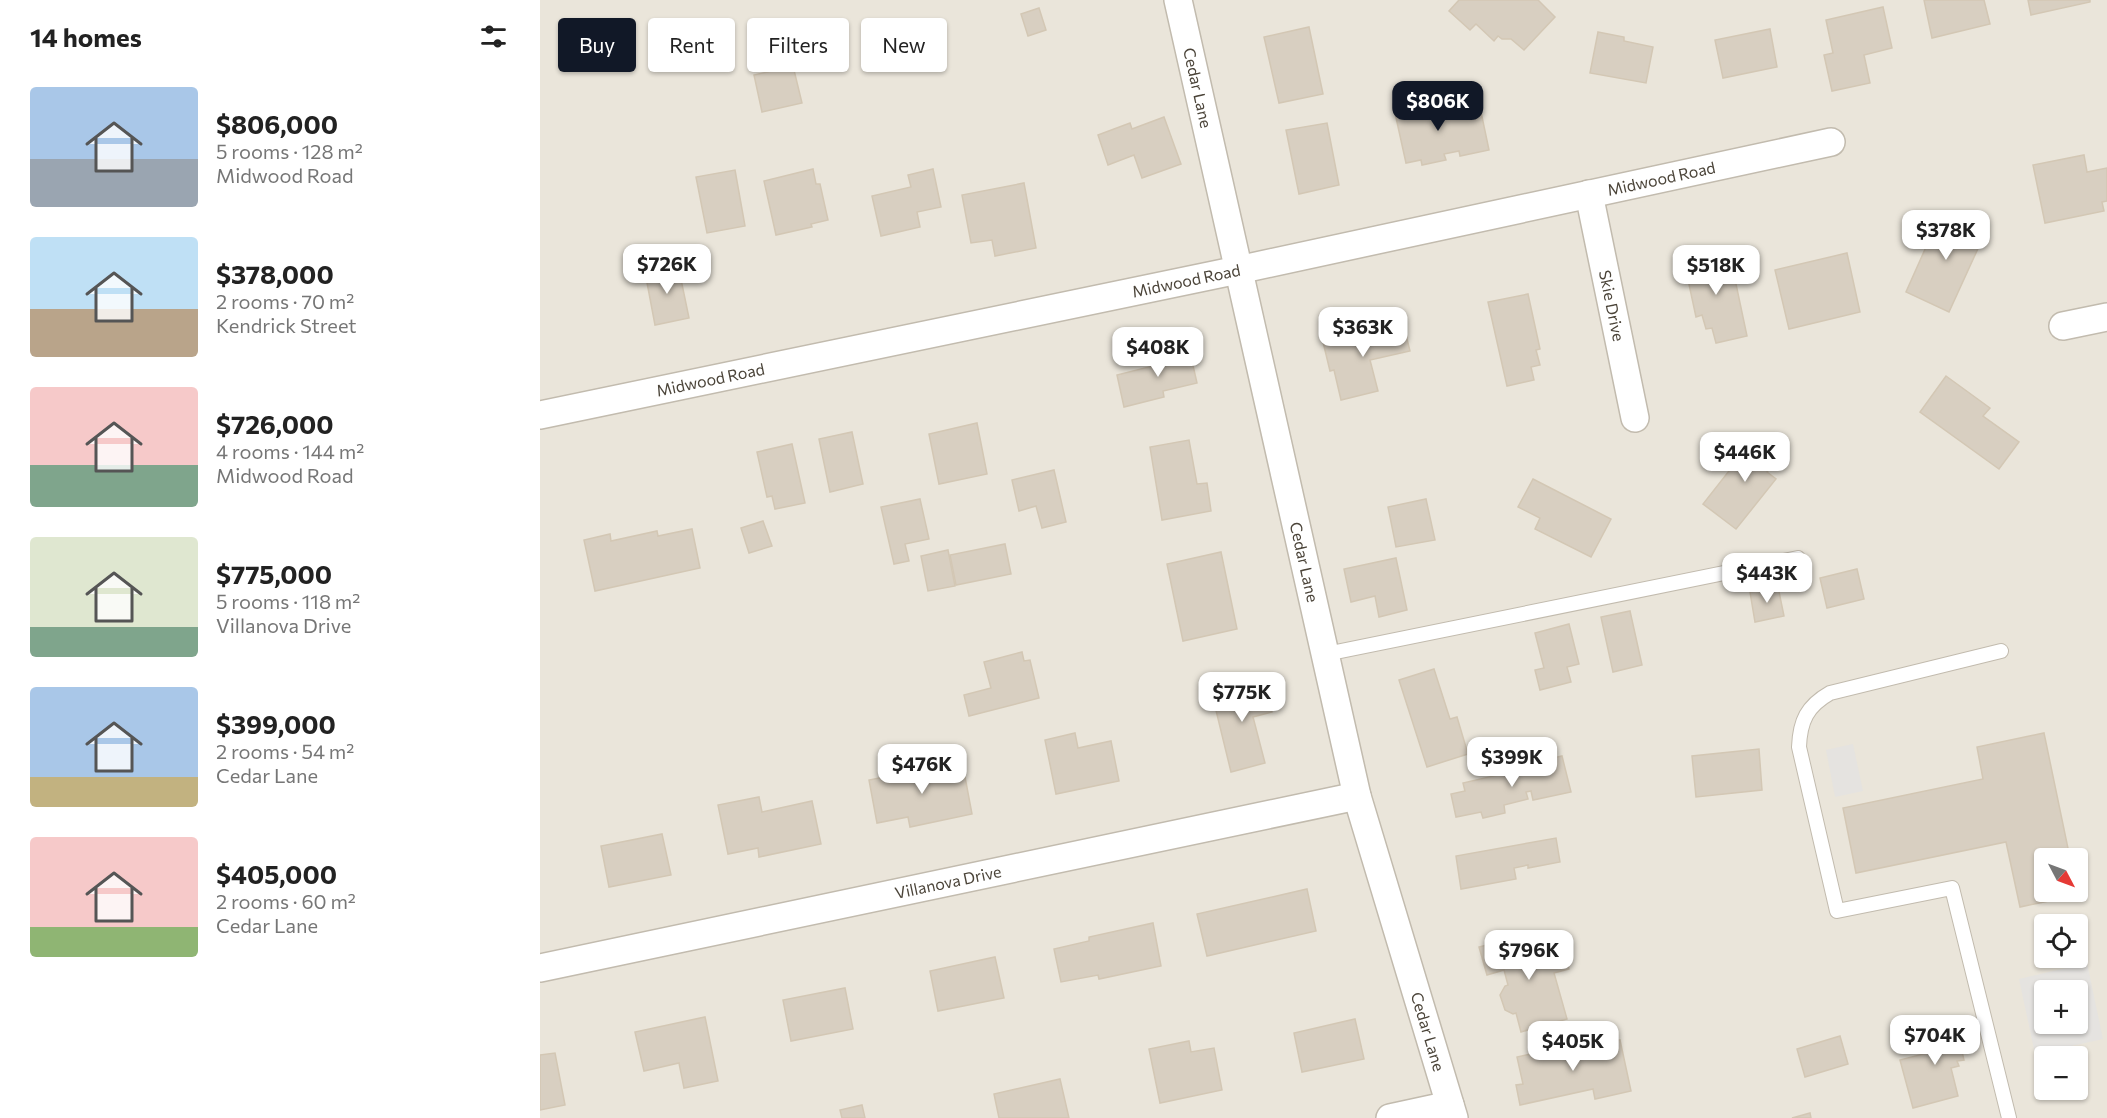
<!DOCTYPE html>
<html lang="en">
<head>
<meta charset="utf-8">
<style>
  :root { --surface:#fff; --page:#f2f2f2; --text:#222; --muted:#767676; --accent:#111827 }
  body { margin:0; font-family:Commissioner,sans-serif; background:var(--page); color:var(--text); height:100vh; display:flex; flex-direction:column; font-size:22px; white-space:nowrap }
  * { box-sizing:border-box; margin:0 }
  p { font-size:20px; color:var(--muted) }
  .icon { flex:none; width:33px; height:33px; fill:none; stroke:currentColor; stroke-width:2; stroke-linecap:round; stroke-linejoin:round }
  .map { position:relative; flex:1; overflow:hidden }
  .panel { display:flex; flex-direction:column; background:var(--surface); width:540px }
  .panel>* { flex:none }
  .top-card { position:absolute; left:18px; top:18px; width:570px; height:54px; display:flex; gap:12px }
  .needle { width:39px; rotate:131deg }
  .fabs { position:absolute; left:1494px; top:848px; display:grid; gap:12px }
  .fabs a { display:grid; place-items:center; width:54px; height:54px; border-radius:6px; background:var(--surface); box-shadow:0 2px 4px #0004; font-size:30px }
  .price { position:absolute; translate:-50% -51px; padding:0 14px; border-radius:12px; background:#fff; color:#222; font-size:20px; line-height:39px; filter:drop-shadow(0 2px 3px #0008) }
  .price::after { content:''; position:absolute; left:50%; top:36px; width:18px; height:14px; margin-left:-9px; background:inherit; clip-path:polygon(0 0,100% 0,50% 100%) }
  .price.on { background:var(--accent); color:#fff }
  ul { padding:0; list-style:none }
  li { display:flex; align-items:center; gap:18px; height:150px; padding:0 30px }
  li span { display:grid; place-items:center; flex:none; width:168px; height:120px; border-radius:6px; color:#555 }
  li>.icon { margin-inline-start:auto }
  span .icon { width:72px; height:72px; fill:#fffc; stroke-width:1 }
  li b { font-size:26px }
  h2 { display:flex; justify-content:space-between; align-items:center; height:72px; padding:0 30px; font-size:26px }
  .tag { padding:0 21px; border-radius:6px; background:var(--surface); box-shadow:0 2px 4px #0004; font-size:21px; line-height:54px }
  .tag.on { background:var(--accent); color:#fff }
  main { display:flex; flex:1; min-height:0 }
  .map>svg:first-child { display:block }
</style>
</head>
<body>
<main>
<section class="panel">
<h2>14 homes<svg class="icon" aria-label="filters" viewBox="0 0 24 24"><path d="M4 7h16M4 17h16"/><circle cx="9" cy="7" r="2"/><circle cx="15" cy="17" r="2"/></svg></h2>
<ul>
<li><span style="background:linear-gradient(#a9c7e8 60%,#9aa5b1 0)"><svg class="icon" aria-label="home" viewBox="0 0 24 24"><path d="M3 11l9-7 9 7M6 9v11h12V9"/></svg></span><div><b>$806,000</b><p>5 rooms · 128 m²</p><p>Midwood Road</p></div></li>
<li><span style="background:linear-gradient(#bfe0f5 60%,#b9a48a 0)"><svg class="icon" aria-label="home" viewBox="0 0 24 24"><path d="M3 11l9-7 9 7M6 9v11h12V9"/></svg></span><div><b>$378,000</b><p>2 rooms · 70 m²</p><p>Kendrick Street</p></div></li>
<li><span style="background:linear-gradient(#f6c9c9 65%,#7fa58c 0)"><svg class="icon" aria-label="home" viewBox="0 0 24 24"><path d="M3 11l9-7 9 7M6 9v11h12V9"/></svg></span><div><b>$726,000</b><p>4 rooms · 144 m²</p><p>Midwood Road</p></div></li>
<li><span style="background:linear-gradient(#dfe7d0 75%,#7fa58c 0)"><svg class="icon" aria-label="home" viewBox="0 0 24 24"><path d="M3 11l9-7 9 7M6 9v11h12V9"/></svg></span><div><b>$775,000</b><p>5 rooms · 118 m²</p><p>Villanova Drive</p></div></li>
<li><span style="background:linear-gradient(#a9c7e8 75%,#c2b280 0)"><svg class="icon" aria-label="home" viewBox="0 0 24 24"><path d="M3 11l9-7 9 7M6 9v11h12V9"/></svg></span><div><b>$399,000</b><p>2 rooms · 54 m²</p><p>Cedar Lane</p></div></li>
<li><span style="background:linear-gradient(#f6c9c9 75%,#8fb573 0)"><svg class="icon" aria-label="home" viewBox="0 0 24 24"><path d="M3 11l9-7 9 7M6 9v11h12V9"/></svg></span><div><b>$405,000</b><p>2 rooms · 60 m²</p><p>Cedar Lane</p></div></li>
</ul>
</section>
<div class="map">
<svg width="1567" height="1118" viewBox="0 0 1567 1118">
  <rect width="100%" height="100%" fill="#f6f3ec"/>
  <path fill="#eae5da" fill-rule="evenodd" d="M0,0h1567v1118h-1567zM1504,858h34v33h-34zM1504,924h34v33h-34zM1504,990h34v33h-34zM1504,1056h34v33h-34z"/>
  <g fill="#e5e3e0" fill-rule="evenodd">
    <polygon points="1313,744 1323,791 1295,797 1286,750"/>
    <path d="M1547,963l16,76 -68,15 -16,-75zM1504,990h34v33h-34z"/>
  </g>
  <g fill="#d8cfc1" stroke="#d3c7b4" stroke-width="1.5">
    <polygon points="919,0 998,0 1015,17 984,50 971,39 962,39 958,36 954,41 936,24 930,30 909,11"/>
    <polygon points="1384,0 1444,0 1450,24 1392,38"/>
    <polygon points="1488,0 1550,0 1550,2 1491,15"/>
    <polygon points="1343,7 1352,48 1324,55 1330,83 1292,91 1284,55 1293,53 1286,20"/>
    <polygon points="499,8 506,30 488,36 481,14"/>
    <polygon points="769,27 783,94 739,103 724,37"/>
    <polygon points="1230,29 1237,67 1183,78 1175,40"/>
    <polygon points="1058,32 1084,37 1084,41 1113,47 1106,83 1050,73"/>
    <polygon points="253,66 262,103 222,112 214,75"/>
    <polygon points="879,98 882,112 909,106 910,110 922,107 924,116 941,112 949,150 920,156 919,151 904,154 906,160 882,165 881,160 866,163 853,104"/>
    <polygon points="624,117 641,164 602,178 594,155 568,165 558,135 590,123 592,129"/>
    <polygon points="787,123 799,185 759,194 746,130"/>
    <polygon points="1544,155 1547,172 1567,168 1567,201 1562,202 1564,211 1505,223 1493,165"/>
    <polygon points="273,169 276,184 280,184 288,220 271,224 272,227 236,235 224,181"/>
    <polygon points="393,169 401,207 377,212 380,227 341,236 332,196 371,187 368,175"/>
    <polygon points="195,170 205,226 167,233 156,177"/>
    <polygon points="484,183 496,248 455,256 452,240 431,243 422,195"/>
    <polygon points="1402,211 1446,231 1409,312 1366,292"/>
    <polygon points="1189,251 1207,336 1176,343 1172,328 1166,329 1162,315 1156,317 1144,261"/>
    <polygon points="1307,253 1320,312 1249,329 1235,270"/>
    <polygon points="138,265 149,318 115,325 105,272"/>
    <polygon points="988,294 1000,349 996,350 1000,365 991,367 994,380 967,386 948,302"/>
    <polygon points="863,323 870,351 830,360 838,391 801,400 794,370 790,371 783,342"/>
    <polygon points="649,348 657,383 623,391 624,397 584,407 577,375 613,366 611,358"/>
    <polygon points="1406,376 1450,408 1443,416 1479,442 1459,469 1380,412"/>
    <polygon points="437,423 447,474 399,484 389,434"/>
    <polygon points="312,432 323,484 290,492 279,439"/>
    <polygon points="1218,434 1243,453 1227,472 1236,479 1196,529 1163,504"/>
    <polygon points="649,440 657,484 667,483 671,511 622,520 610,447"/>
    <polygon points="252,444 265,503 235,509 232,496 227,497 217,452"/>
    <polygon points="514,470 526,522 502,528 496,506 479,511 472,480"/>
    <polygon points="993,479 1071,519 1051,557 995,529 1000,518 978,507"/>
    <polygon points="380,499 389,539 365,544 369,561 354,564 341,507"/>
    <polygon points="886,499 895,540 856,547 848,507"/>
    <polygon points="223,521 232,546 209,553 201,528"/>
    <polygon points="152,529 160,568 55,591 44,540 70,534 71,541 117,531 118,536"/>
    <polygon points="465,544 471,574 416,585 410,555"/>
    <polygon points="408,550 415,586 388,591 381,556"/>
    <polygon points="681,552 697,629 643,641 627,564"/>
    <polygon points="856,558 867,610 839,617 835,596 811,602 804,569"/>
    <polygon points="1317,569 1324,599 1287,608 1280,578"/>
    <polygon points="1238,587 1244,616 1215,622 1210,592"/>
    <polygon points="1090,611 1102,665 1073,672 1061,617"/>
    <polygon points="1029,624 1039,664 1027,667 1031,682 1000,690 995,670 1004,668 995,633"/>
    <polygon points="482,652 484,661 490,660 499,698 429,716 424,695 451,688 444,662"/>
    <polygon points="894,669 910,719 917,717 928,754 887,767 859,680"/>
    <polygon points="725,681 732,712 713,717 725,763 691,772 672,694"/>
    <polygon points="535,733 538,748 571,741 579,781 516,794 505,740"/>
    <polygon points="1504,733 1530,858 1504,858 1504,891 1537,891 1538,895 1480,907 1466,842 1316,873 1303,808 1443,779 1437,747"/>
    <polygon points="1219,749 1222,790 1156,797 1152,756"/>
    <polygon points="1022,756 1031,792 993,800 991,791 986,792 988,799 964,805 965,813 943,818 941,812 916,817 911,794 925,791 923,783 958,775 958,771"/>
    <polygon points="422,761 432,814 370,827 368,817 337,823 329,780"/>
    <polygon points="219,797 222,812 272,801 281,844 219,857 218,848 188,854 178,805"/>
    <polygon points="122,834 131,875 69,887 61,846"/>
    <polygon points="1016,838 1020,862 988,868 988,865 974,868 976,879 921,889 916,856"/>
    <polygon points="767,889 776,931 667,956 657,914"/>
    <polygon points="613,923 621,966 559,979 558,975 521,982 514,949 549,941 549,937"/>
    <polygon points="966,940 969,949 984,945 985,950 1021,940 1029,969 1014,973 1027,1019 981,1032 976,1013 973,1014 965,1010 960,995 965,986 968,985 964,970 947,975 939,947"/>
    <polygon points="455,957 464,998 398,1011 390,971"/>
    <polygon points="305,988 313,1029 251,1041 243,1000"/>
    <polygon points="165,1017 178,1081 144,1088 139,1063 104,1071 95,1032"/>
    <polygon points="815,1019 824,1059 762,1072 754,1033"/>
    <polygon points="1418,1019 1426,1046 1421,1047 1424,1060 1417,1061 1419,1066 1411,1068 1418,1096 1373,1108 1360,1060 1395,1051 1389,1027"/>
    <polygon points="1300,1036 1308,1064 1265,1077 1257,1049"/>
    <polygon points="1080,1040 1091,1091 1055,1099 1053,1089 980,1105 976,1085 983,1084 977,1057 1045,1042 1046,1047"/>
    <polygon points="649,1041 651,1052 674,1048 682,1090 620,1103 609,1049"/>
    <polygon points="15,1053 25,1105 0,1110 0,1055"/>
    <polygon points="520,1079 529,1118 459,1118 454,1094"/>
    <polygon points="322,1105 325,1118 302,1118 300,1110"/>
    <polygon points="1270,1113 1271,1118 1252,1118"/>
  </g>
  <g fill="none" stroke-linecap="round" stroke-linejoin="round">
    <g stroke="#c2bbae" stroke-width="16">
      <g id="lane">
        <path d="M1461,651l-171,42c-23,13 -30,28 -31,54l38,164 115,-23 57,230"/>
        <polyline points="786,654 1258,558"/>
      </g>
    </g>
    <g stroke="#c2bbae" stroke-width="30">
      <g id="street">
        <path id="s1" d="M638,0l179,796 97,322"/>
        <path id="s2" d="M1049,194l46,224"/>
        <polyline points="1523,326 1567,317"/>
        <path id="s3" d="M0,415l698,-145 593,-128"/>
        <path id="s4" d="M0,968l817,-172"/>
        <polyline points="850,1118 910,1105"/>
      </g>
    </g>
    <use href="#lane" stroke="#fff" stroke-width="14"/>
    <use href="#street" stroke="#fff" stroke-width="27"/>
  </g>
  <g text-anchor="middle" stroke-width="5" stroke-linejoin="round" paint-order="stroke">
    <g font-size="16" fill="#4b4439" stroke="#fff">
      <text dy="6" stroke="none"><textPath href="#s1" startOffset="90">Cedar Lane</textPath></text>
      <text dy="6" stroke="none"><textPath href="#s3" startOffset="1146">Midwood Road</textPath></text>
      <text dy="6" stroke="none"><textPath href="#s3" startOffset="660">Midwood Road</textPath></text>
      <text dy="6" stroke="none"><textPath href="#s2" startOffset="114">Skie Drive</textPath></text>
      <text dy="6" stroke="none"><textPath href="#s3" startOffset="174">Midwood Road</textPath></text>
      <text dy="6" stroke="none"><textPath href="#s1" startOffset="576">Cedar Lane</textPath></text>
      <text dy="6" stroke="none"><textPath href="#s4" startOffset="417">Villanova Drive</textPath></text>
      <text dy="6" stroke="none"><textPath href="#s1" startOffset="1062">Cedar Lane</textPath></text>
    </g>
  </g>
</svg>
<div class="fabs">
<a><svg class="needle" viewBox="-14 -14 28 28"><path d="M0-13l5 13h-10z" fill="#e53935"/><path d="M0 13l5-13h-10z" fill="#767676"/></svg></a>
<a><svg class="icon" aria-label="locate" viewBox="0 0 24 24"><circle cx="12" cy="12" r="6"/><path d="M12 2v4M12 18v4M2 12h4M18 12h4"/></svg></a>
<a>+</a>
<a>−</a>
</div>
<b class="price on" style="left:898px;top:132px">$806K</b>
<b class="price" style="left:1406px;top:261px">$378K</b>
<b class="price" style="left:127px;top:295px">$726K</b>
<b class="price" style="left:1176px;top:296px">$518K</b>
<b class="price" style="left:823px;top:358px">$363K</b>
<b class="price" style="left:618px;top:378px">$408K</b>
<b class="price" style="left:1205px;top:483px">$446K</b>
<b class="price" style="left:1227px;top:604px">$443K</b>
<b class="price" style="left:702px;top:723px">$775K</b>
<b class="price" style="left:972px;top:788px">$399K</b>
<b class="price" style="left:382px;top:795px">$476K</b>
<b class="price" style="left:989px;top:981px">$796K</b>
<b class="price" style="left:1395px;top:1066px">$704K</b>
<b class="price" style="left:1033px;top:1072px">$405K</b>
<div class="top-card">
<a class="tag on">Buy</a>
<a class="tag">Rent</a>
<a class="tag">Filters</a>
<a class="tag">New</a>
</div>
</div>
</main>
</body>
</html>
